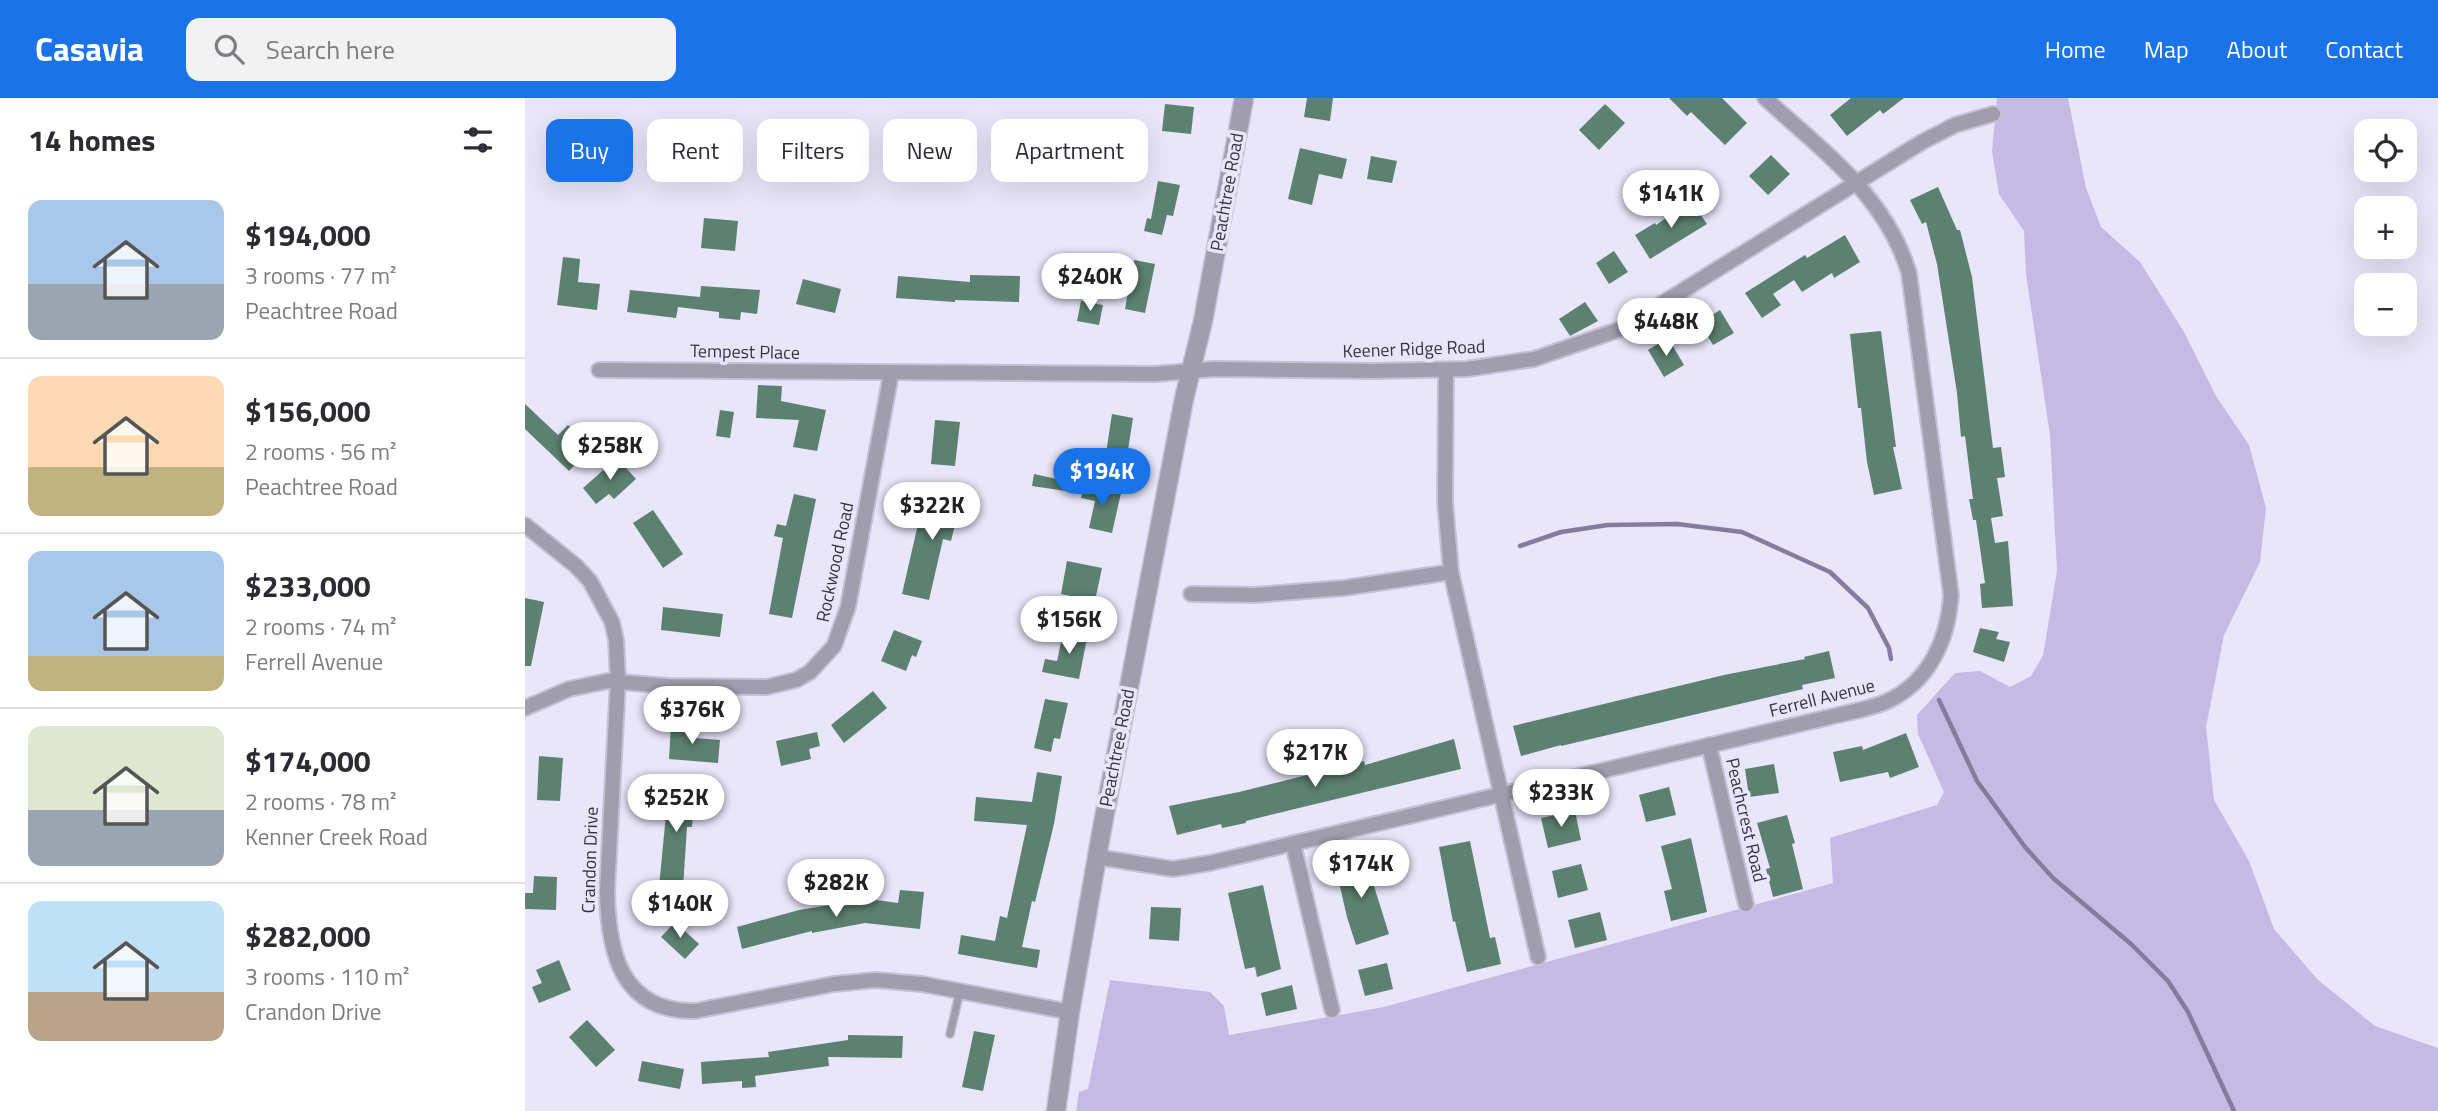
<!DOCTYPE html>
<html lang="en">
<head>
<meta charset="utf-8">
<style>
  :root { --surface:#fff; --page:#f2f2f3; --text:#2b2b33; --muted:#7c7c81; --line:#e1e1e2; --accent:#1a73e8 }
  body { margin:0; font-family:"Titillium Web",sans-serif; background:var(--page); color:var(--text); height:100vh; display:flex; flex-direction:column; font-size:26px; white-space:nowrap }
  * { box-sizing:border-box; margin:0 }
  p { font-size:23px; color:var(--muted) }
  .icon { flex:none; width:38px; height:38px; fill:none; stroke:currentColor; stroke-width:2; stroke-linecap:round; stroke-linejoin:round }
  .map { position:relative; flex:1; overflow:hidden }
  .panel { display:flex; flex-direction:column; background:var(--surface); width:525px }
  .panel>* { flex:none }
  .banner { position:absolute; left:21px; top:21px; width:665px; height:63px; display:flex; gap:14px }
  .controls { position:absolute; left:1829px; top:21px; display:grid; gap:14px }
  .controls a { display:grid; place-items:center; width:63px; height:63px; border-radius:14px; background:var(--surface); box-shadow:0 7px 28px #0002; font-size:35px }
  .price { position:absolute; translate:-50% -60px; padding:0 16px; border-radius:24px; background:#fff; color:#222; font-size:23px; line-height:46px; filter:drop-shadow(0 2px 4px #0008) }
  .price::after { content:''; position:absolute; left:50%; top:42px; width:21px; height:16px; margin-left:-10px; background:inherit; clip-path:polygon(0 0,100% 0,50% 100%) }
  .price.on { background:var(--accent); color:#fff }
  ul { padding:0; list-style:none }
  li { display:flex; align-items:center; gap:21px; height:175px; padding:0 28px }
  li+li { border-top:2px solid var(--line) }
  li span { display:grid; place-items:center; flex:none; width:196px; height:140px; border-radius:14px; color:#555 }
  li>.icon { margin-inline-start:auto }
  span .icon { width:84px; height:84px; fill:#fffc; stroke-width:1 }
  li b { font-size:30px }
  h2 { display:flex; justify-content:space-between; align-items:center; height:84px; padding:0 28px; font-size:30px }
  .chip { padding:0 24px; border-radius:14px; background:var(--surface); box-shadow:0 7px 28px #0002; font-size:24px; line-height:63px }
  .chip.on { background:var(--accent); color:#fff }
  header { display:flex; align-items:center; gap:42px; box-sizing:border-box; height:98px; padding:0 35px; background:var(--accent); color:#fff }
  header strong { font-size:33px }
  nav { display:flex; gap:38px; margin-inline-start:auto; font-size:24px }
  .search { width:490px; height:63px; background:var(--page); display:flex; align-items:center; gap:18px; box-sizing:border-box; padding:0 24px; border-radius:14px; color:var(--muted); font-size:26px }
  main { display:flex; flex:1; min-height:0 }
  .map>svg:first-child { display:block }
</style>
</head>
<body>
<header>
<strong>Casavia</strong>
<div class="search"><svg class="icon" aria-label="search" viewBox="0 0 24 24"><circle cx="10" cy="10" r="6"/><path d="M15 15l6 6"/></svg>Search here</div>
<nav><a>Home</a><a>Map</a><a>About</a><a>Contact</a></nav>
</header>
<main>
<section class="panel">
<h2>14 homes<svg class="icon" aria-label="filters" viewBox="0 0 24 24"><path d="M4 7h16M4 17h16"/><circle cx="9" cy="7" r="2"/><circle cx="15" cy="17" r="2"/></svg></h2>
<ul>
<li><span style="background:linear-gradient(#a9c7e8 60%,#9aa5b1 0)"><svg class="icon" aria-label="home" viewBox="0 0 24 24"><path d="M3 11l9-7 9 7M6 9v11h12V9"/></svg></span><div><b>$194,000</b><p>3 rooms · 77 m²</p><p>Peachtree Road</p></div></li>
<li><span style="background:linear-gradient(#ffd9b3 65%,#c2b280 0)"><svg class="icon" aria-label="home" viewBox="0 0 24 24"><path d="M3 11l9-7 9 7M6 9v11h12V9"/></svg></span><div><b>$156,000</b><p>2 rooms · 56 m²</p><p>Peachtree Road</p></div></li>
<li><span style="background:linear-gradient(#a9c7e8 75%,#c2b280 0)"><svg class="icon" aria-label="home" viewBox="0 0 24 24"><path d="M3 11l9-7 9 7M6 9v11h12V9"/></svg></span><div><b>$233,000</b><p>2 rooms · 74 m²</p><p>Ferrell Avenue</p></div></li>
<li><span style="background:linear-gradient(#dfe7d0 60%,#9aa5b1 0)"><svg class="icon" aria-label="home" viewBox="0 0 24 24"><path d="M3 11l9-7 9 7M6 9v11h12V9"/></svg></span><div><b>$174,000</b><p>2 rooms · 78 m²</p><p>Kenner Creek Road</p></div></li>
<li><span style="background:linear-gradient(#bfe0f5 65%,#b9a48a 0)"><svg class="icon" aria-label="home" viewBox="0 0 24 24"><path d="M3 11l9-7 9 7M6 9v11h12V9"/></svg></span><div><b>$282,000</b><p>3 rooms · 110 m²</p><p>Crandon Drive</p></div></li>
</ul>
</section>
<div class="map">
<svg width="1913" height="1013" viewBox="0 0 1913 1013">
  <rect width="100%" height="100%" fill="#e9e5fa"/>
  <polygon fill="#c4bae4" points="1472,0 1543,0 1561,90 1576,129 1615,164 1659,234 1691,298 1724,347 1741,410 1735,464 1699,537 1681,629 1689,702 1724,763 1749,831 1793,882 1850,928 1913,950 1913,1013 551,1013 554,994 563,991 585,882 685,894 699,908 704,937 859,909 1308,785 1305,740 1412,707 1419,694 1393,636 1392,617 1430,575 1455,573 1485,589 1506,578 1518,558 1532,473 1525,337 1501,176 1499,133 1474,96 1467,53"/>
  <g fill="none" stroke-linecap="round" stroke-linejoin="round">
    <g stroke="#847b9d" stroke-width="4.5">
      <polyline points="995,448 1036,434 1083,427 1152,426 1217,434 1305,474 1343,510 1364,550 1366,561"/>
      <polyline points="1414,602 1452,683 1500,749 1528,780 1606,846 1643,883 1663,914 1709,1013"/>
    </g>
  </g>
  <g fill="#5c8171">
    <polygon points="782,0 808,0 805,23 779,19"/>
    <polygon points="1144,0 1197,0 1222,25 1200,47 1166,14 1162,18"/>
    <polygon points="1326,0 1379,0 1358,16 1355,12 1322,38 1305,17"/>
    <polygon points="640,6 669,9 666,36 637,33"/>
    <polygon points="1080,6 1100,25 1074,52 1054,32"/>
    <polygon points="775,50 822,61 817,81 794,76 787,107 763,101"/>
    <polygon points="1246,57 1265,76 1243,97 1224,78"/>
    <polygon points="846,58 872,63 867,85 842,81"/>
    <polygon points="633,83 655,87 648,118 642,117 637,137 619,133 622,120 626,121"/>
    <polygon points="1413,89 1432,132 1435,132 1447,179 1468,350 1476,349 1480,379 1472,380 1478,418 1466,420 1470,445 1483,443 1488,508 1457,510 1455,486 1460,485 1451,422 1448,422 1444,401 1448,401 1440,338 1436,339 1432,295 1412,166 1401,124 1397,126 1385,102"/>
    <polygon points="1166,103 1182,126 1125,161 1110,137 1130,125 1131,127"/>
    <polygon points="179,120 213,123 210,153 176,150"/>
    <polygon points="1320,137 1335,164 1309,180 1307,175 1277,194 1269,182 1248,196 1256,207 1237,220 1220,195 1280,157 1282,160"/>
    <polygon points="1089,153 1103,174 1084,186 1071,165"/>
    <polygon points="38,159 55,161 53,184 75,186 72,212 32,207"/>
    <polygon points="609,162 630,166 620,215 600,211"/>
    <polygon points="445,177 495,178 494,204 430,202 430,204 371,200 373,178 445,184"/>
    <polygon points="278,181 316,191 310,215 271,206"/>
    <polygon points="176,188 235,192 232,216 216,214 215,222 194,220 194,214 153,209 151,220 102,214 105,192 175,199"/>
    <polygon points="556,203 578,207 574,227 552,223"/>
    <polygon points="1060,204 1073,223 1045,238 1034,221"/>
    <polygon points="1195,212 1209,235 1188,247 1175,225"/>
    <polygon points="1356,233 1371,349 1368,349 1377,391 1349,397 1342,364 1336,310 1333,310 1325,236"/>
    <polygon points="1143,240 1159,267 1139,279 1123,252"/>
    <polygon points="233,287 257,288 256,303 301,312 292,353 268,349 274,322 231,320"/>
    <polygon points="0,306 33,337 43,327 54,338 49,344 61,355 44,373 0,331"/>
    <polygon points="195,312 209,314 205,340 191,338"/>
    <polygon points="587,316 608,320 600,371 579,368"/>
    <polygon points="410,322 435,324 430,368 406,366"/>
    <polygon points="92,360 111,381 89,401 84,396 71,406 58,390"/>
    <polygon points="509,376 550,385 548,394 507,388"/>
    <polygon points="417,385 439,390 426,443 418,441 404,502 377,496 396,413 409,416"/>
    <polygon points="559,387 596,395 587,435 564,430 570,403 556,400"/>
    <polygon points="269,396 291,401 267,520 244,516 258,440 249,438 252,426 261,428"/>
    <polygon points="128,412 158,456 138,470 108,425"/>
    <polygon points="542,463 577,470 570,503 536,496"/>
    <polygon points="0,500 19,504 6,568 0,568"/>
    <polygon points="138,509 198,516 195,539 136,532"/>
    <polygon points="1455,530 1474,534 1471,541 1485,544 1479,564 1448,554"/>
    <polygon points="539,531 563,535 554,581 517,574 520,561 532,563"/>
    <polygon points="369,532 397,543 391,559 387,557 381,573 356,563"/>
    <polygon points="1304,553 1310,580 1277,587 1278,591 1036,648 1036,647 996,658 988,628 1199,577 1280,561 1279,559"/>
    <polygon points="348,593 362,610 319,645 306,627"/>
    <polygon points="520,601 543,605 535,641 529,640 526,654 509,650"/>
    <polygon points="146,626 170,628 169,640 195,642 193,665 144,661"/>
    <polygon points="292,634 295,648 284,651 286,661 256,668 251,643"/>
    <polygon points="1381,635 1394,669 1365,680 1363,674 1315,684 1308,654 1337,648 1338,652"/>
    <polygon points="929,641 936,671 778,709 721,723 721,725 697,730 696,726 652,737 644,708 714,694 839,663 840,667"/>
    <polygon points="14,658 38,660 35,703 12,702"/>
    <polygon points="1249,666 1254,695 1224,699 1220,671"/>
    <polygon points="512,674 537,678 529,726 510,804 507,803 497,849 515,852 512,870 433,856 436,837 470,843 475,818 482,820 502,727 449,723 451,699 507,704"/>
    <polygon points="144,685 170,687 167,729 162,729 158,790 134,789"/>
    <polygon points="1144,689 1151,717 1121,724 1114,697"/>
    <polygon points="1050,713 1056,742 1023,750 1016,720"/>
    <polygon points="1262,717 1270,745 1267,746 1278,791 1248,799 1241,771 1245,770 1232,725"/>
    <polygon points="1166,740 1182,814 1146,823 1139,793 1147,791 1136,748"/>
    <polygon points="945,743 965,840 970,839 976,866 942,874 930,823 928,824 914,749"/>
    <polygon points="844,758 851,787 849,788 864,836 831,847 822,819 810,767"/>
    <polygon points="1056,766 1063,792 1033,800 1027,773"/>
    <polygon points="9,778 32,779 31,812 0,811 0,795 8,795"/>
    <polygon points="738,787 756,871 732,879 730,869 720,871 703,795"/>
    <polygon points="375,792 399,794 395,831 340,825 287,835 287,833 217,851 212,829 274,812 311,806 312,809 351,802 373,805"/>
    <polygon points="626,809 656,810 654,843 624,841"/>
    <polygon points="1075,814 1082,842 1050,850 1043,822"/>
    <polygon points="150,824 174,846 160,861 136,839"/>
    <polygon points="34,862 46,892 14,905 7,889 17,885 11,872"/>
    <polygon points="862,865 868,891 840,898 833,872"/>
    <polygon points="767,887 772,911 741,918 736,895"/>
    <polygon points="62,922 90,952 71,969 44,939"/>
    <polygon points="449,933 470,937 458,993 437,989"/>
    <polygon points="323,937 378,938 377,960 303,959 304,968 230,978 231,989 217,990 217,983 177,986 176,964 244,959 243,954 323,942"/>
    <polygon points="117,963 159,971 155,991 113,983"/>
  </g>
  <g fill="none" stroke-linecap="round" stroke-linejoin="round">
    <g stroke="#c5c1d5" stroke-width="10">
      <polyline id="service" points="425,936 435,893"/>
    </g>
    <g stroke="#c5c1d5" stroke-width="18">
      <g id="minor">
        <polyline points="74,272 630,276 689,271 850,273 942,271 1009,261 1096,231 1397,44 1430,27 1468,16"/>
        <polyline points="921,272 920,403 926,474 1013,859"/>
        <path d="M0,427l51,41 14,15 22,41 4,18 2,40 -11,211c1,61 14,121 88,120l139,-27 42,-4 46,4 148,28"/>
        <polyline points="666,496 730,497 819,490 926,474"/>
        <polyline points="0,610 44,591 83,583 143,588 242,589 271,582 285,574 309,548 323,509 366,276"/>
        <polyline points="1184,647 1221,806"/>
        <polyline points="768,746 807,912"/>
        <path d="M572,759l76,12 37,-6 620,-146c19,-5 41,-8 58,-16 42,-20 60,-62 63,-106l-42,-322c-24,-79 -86,-121 -144,-175"/>
      </g>
    </g>
    <g stroke="#c5c1d5" stroke-width="21">
      <polyline id="tertiary" points="531,1013 545,914 576,736 659,301 678,223 719,0"/>
    </g>
    <use href="#service" stroke="#a09dac" stroke-width="7"/>
    <use href="#minor" stroke="#a09dac" stroke-width="14"/>
    <use href="#tertiary" stroke="#a09dac" stroke-width="18"/>
  </g>
  <g text-anchor="middle" stroke-width="7" stroke-linejoin="round" paint-order="stroke">
    <g font-size="18" fill="#363341" stroke="#e9e5fa">
      <text transform="translate(702 94) rotate(-80)" y="6">Peachtree Road</text>
      <text transform="translate(889 251) rotate(-2)" y="6">Keener Ridge Road</text>
      <text transform="translate(220 254) rotate(1)" y="6">Tempest Place</text>
      <text transform="translate(310 464) rotate(-78)" y="6">Rockwood Road</text>
      <text transform="translate(1297 600) rotate(-14)" y="6">Ferrell Avenue</text>
      <text transform="translate(592 650) rotate(-79)" y="6">Peachtree Road</text>
      <text transform="translate(1221 722) rotate(77)" y="6">Peachcrest Road</text>
      <text transform="translate(65 762) rotate(-88)" y="6">Crandon Drive</text>
    </g>
  </g>
</svg>
<div class="controls">
<a><svg class="icon" aria-label="locate" viewBox="0 0 24 24"><circle cx="12" cy="12" r="6"/><path d="M12 2v4M12 18v4M2 12h4M18 12h4"/></svg></a>
<a>+</a>
<a>−</a>
</div>
<b class="price" style="left:1146px;top:132px">$141K</b>
<b class="price" style="left:565px;top:215px">$240K</b>
<b class="price" style="left:1141px;top:260px">$448K</b>
<b class="price" style="left:85px;top:384px">$258K</b>
<b class="price on" style="left:577px;top:410px">$194K</b>
<b class="price" style="left:407px;top:444px">$322K</b>
<b class="price" style="left:544px;top:558px">$156K</b>
<b class="price" style="left:167px;top:648px">$376K</b>
<b class="price" style="left:790px;top:691px">$217K</b>
<b class="price" style="left:1036px;top:731px">$233K</b>
<b class="price" style="left:151px;top:736px">$252K</b>
<b class="price" style="left:836px;top:802px">$174K</b>
<b class="price" style="left:311px;top:821px">$282K</b>
<b class="price" style="left:155px;top:842px">$140K</b>
<div class="banner">
<a class="chip on">Buy</a>
<a class="chip">Rent</a>
<a class="chip">Filters</a>
<a class="chip">New</a>
<a class="chip">Apartment</a>
</div>
</div>
</main>
</body>
</html>
